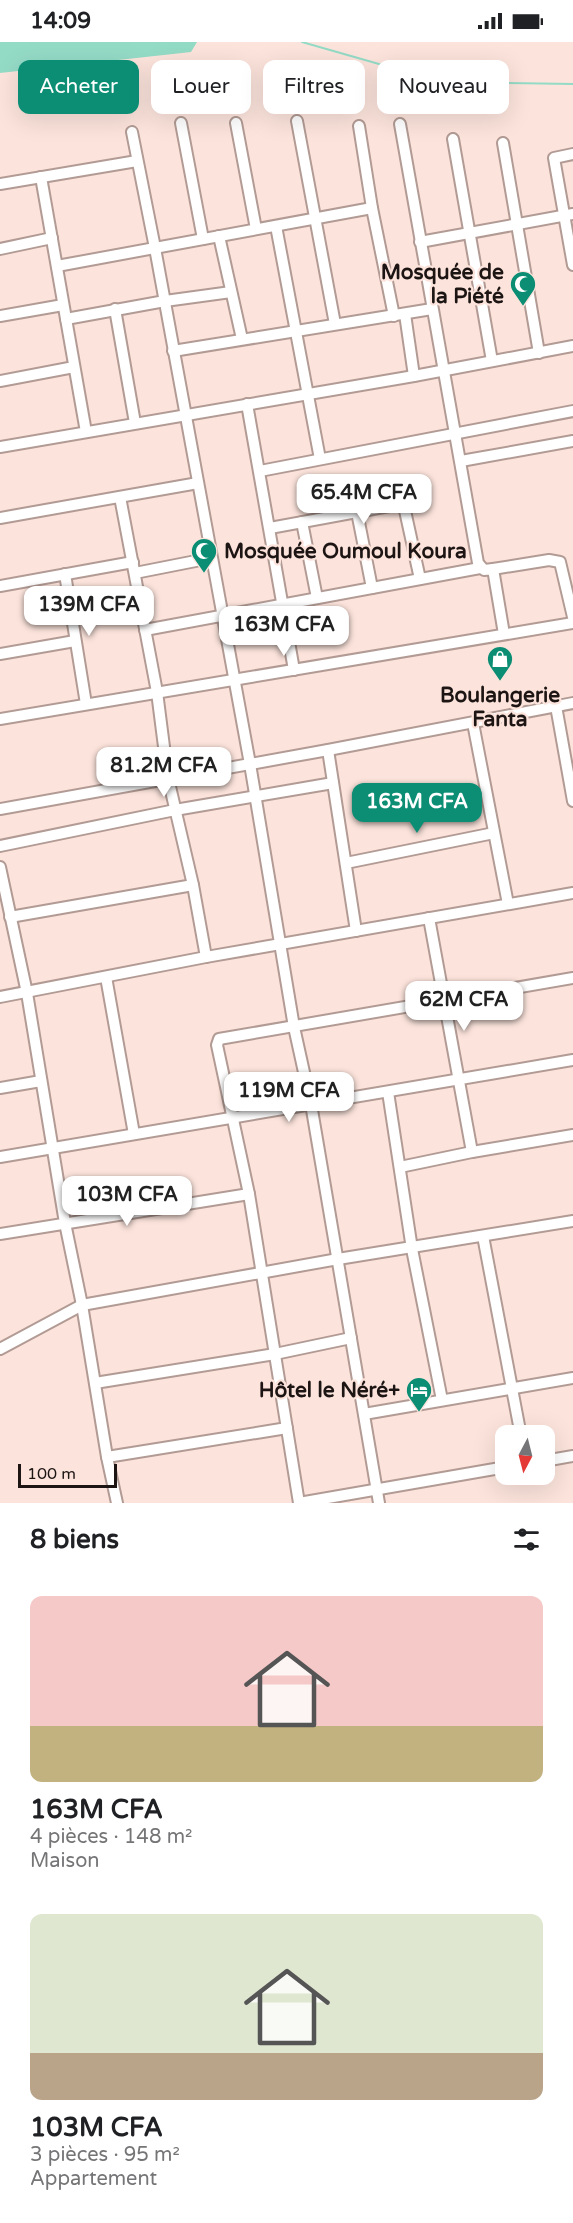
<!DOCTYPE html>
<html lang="fr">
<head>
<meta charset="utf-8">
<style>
  :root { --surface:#fff; --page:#f2f2f2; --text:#202124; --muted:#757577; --accent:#0c8e75 }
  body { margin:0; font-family:"Varela Round",sans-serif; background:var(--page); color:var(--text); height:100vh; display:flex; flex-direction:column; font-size:22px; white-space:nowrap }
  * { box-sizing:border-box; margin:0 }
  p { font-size:20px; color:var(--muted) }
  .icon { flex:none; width:33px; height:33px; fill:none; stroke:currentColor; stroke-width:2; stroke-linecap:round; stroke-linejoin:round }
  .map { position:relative; height:1461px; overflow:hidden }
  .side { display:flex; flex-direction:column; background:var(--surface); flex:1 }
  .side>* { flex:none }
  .guide { position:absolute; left:18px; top:18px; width:537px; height:54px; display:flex; gap:12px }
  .needle { width:39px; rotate:187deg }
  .fabs { position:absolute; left:495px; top:1383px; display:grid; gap:12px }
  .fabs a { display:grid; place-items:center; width:60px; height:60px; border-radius:12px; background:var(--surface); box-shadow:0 6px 24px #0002; font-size:30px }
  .scale { position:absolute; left:18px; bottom:15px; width:99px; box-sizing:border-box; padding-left:6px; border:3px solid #1d1513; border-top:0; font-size:16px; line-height:21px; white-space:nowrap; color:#1d1513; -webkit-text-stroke:4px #fce4dc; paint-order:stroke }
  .price { position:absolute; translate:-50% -51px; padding:0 14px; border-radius:12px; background:#fff; color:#222; font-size:20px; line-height:39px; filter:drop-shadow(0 2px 3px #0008) }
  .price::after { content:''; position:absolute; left:50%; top:36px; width:18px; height:14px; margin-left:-9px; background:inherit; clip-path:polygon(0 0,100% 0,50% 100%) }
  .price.on { background:var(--accent); color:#fff }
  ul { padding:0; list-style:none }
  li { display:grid; align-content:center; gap:12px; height:318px; padding:0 30px }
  li span { display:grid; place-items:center; height:186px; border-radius:12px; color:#555 }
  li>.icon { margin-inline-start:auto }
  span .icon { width:108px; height:108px; fill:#fffc; stroke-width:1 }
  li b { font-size:26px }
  h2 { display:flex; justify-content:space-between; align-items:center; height:72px; padding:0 30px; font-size:26px }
  .chip { padding:0 21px; border-radius:12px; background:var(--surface); box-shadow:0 6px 24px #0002; font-size:21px; line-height:54px }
  .chip.on { background:var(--accent); color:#fff }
  .status { display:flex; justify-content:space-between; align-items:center; height:42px; padding:0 30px; background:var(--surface); direction:ltr }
  .status svg { height:16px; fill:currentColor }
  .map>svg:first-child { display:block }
</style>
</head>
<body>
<div class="status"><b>14:09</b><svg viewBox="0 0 49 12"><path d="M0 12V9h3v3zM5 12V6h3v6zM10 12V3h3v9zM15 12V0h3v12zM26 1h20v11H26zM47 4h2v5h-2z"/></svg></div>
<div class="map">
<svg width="573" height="1461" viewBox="0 0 573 1461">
  <rect width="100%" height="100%" fill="#fce4dc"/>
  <polygon fill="#94dbc6" points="0,0 197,0 191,10 0,31"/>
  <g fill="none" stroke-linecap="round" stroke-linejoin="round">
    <polyline stroke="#94dbc6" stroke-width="2" points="302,0 442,40 573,42"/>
    <g stroke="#b29b94" stroke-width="14">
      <g id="minor">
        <polyline points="297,79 335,282"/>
        <polyline points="181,81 203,197"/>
        <polyline points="236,81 256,187"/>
        <polyline points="400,82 478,521 484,528 493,527 504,592"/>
        <polyline points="359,84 372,166 394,274"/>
        <polyline points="132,90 155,206 250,722 294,985 311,1062 379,1461"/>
        <polyline points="453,97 492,319"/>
        <polyline points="503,101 539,311"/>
        <polyline points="573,112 554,116 573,223"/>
        <polyline points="41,135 86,390"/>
        <polyline points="0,142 137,119"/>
        <polyline points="276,184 320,417"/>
        <polyline points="219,194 242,297"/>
        <polyline points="420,200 573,172"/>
        <polyline points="0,207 52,196"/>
        <polyline points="57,224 372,166"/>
        <polyline points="115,267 135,381"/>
        <polyline points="405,272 414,334"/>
        <polyline points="0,274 63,263"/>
        <polyline points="66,277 165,259 231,250"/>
        <polyline points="173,309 432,267"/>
        <polyline points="0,339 74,325"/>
        <polyline points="247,362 294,628"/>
        <polyline points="0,405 414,334 573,304"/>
        <polyline points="461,419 573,399"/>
        <polyline points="260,429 573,369"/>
        <polyline points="120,455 157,650 168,736 193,843 206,915"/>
        <polyline points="357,470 372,546"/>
        <polyline points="0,476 198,441"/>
        <polyline points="302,480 317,556"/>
        <polyline points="270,486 400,462 404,464 420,537"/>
        <polyline points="493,527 549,518 560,520 573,575"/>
        <polyline points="135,531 211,516"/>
        <polyline points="65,532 86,662"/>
        <polyline points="0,544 133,520"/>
        <polyline points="145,588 480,526"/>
        <polyline points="0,612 75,599"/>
        <polyline points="556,664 573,759"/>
        <polyline points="0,677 573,581"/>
        <polyline points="473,681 508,862"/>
        <polyline points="328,708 356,889"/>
        <polyline points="0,767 328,708 573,661"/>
        <polyline points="0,804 175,768 333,741"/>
        <polyline points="346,821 494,791"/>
        <polyline points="0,825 27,951 65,1181 82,1263 107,1415 117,1461"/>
        <polyline points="10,875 193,843"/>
        <polyline points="429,876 472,1110"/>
        <polyline points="106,935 134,1092"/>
        <polyline points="0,955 206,915 573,851"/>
        <polyline points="0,1046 41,1039"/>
        <polyline points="388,1050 412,1207 442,1358"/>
        <polyline points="0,1115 573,1018"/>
        <polyline points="400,1125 472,1110 573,1093"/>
        <polyline points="0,1192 249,1152"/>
        <polyline points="483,1194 521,1394"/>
        <polyline points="0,1307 82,1263 338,1217 573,1179"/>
        <polyline points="95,1341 275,1312 351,1296"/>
        <polyline points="364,1372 573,1336"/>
        <polyline points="107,1415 287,1386"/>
        <polyline points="544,1419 573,1414"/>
        <polyline points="299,1461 249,1152 217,1003 219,997 573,936"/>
        <polyline points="299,1461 506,1425"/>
      </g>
    </g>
    <use href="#minor" stroke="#fff" stroke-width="10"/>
  </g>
  <defs>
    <g id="mosque-pin" transform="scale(1.35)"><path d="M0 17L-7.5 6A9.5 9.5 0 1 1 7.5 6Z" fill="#0c8e75" stroke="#fce4dc"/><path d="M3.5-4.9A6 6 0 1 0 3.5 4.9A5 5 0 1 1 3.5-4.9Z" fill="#fff"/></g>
    <g id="shop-pin" transform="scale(1.35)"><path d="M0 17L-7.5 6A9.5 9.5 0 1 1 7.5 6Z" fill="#0c8e75" stroke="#fce4dc"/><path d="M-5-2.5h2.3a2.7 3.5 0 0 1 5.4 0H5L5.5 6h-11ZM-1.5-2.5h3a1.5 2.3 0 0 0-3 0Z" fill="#fff"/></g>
    <g id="hotel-pin" transform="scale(1.35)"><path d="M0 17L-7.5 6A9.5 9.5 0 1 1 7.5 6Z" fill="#0c8e75" stroke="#fce4dc"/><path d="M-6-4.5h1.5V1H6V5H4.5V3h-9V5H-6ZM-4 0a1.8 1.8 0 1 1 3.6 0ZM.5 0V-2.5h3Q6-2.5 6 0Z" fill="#fff"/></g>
  </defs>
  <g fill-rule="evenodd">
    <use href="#mosque-pin" x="523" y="242"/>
    <use href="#mosque-pin" x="204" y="509"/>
    <use href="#shop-pin" x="500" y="617"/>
    <use href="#hotel-pin" x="419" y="1348"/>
  </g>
  <g text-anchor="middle" stroke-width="4.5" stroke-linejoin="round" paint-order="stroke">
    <g font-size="21" font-weight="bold" fill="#1d1513" stroke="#fce4dc" text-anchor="end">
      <text x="504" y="237">Mosquée de<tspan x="504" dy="24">la Piété</tspan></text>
      <text x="224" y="516" text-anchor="start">Mosquée Oumoul Koura</text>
      <text x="500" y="660" text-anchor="middle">Boulangerie<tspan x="500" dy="24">Fanta</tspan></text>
      <text x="400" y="1355">Hôtel le Néré+</text>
    </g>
  </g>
</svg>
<div class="fabs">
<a><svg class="needle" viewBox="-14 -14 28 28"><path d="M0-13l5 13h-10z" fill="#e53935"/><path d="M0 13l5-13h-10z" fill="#757577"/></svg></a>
</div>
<div class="scale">100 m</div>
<b class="price" style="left:364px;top:483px">65.4M CFA</b>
<b class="price" style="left:89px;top:595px">139M CFA</b>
<b class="price" style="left:284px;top:615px">163M CFA</b>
<b class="price" style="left:164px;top:756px">81.2M CFA</b>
<b class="price on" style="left:417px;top:792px">163M CFA</b>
<b class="price" style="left:464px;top:990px">62M CFA</b>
<b class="price" style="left:289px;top:1081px">119M CFA</b>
<b class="price" style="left:127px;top:1185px">103M CFA</b>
<div class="guide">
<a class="chip on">Acheter</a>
<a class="chip">Louer</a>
<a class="chip">Filtres</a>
<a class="chip">Nouveau</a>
</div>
</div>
<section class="side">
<h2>8 biens<svg class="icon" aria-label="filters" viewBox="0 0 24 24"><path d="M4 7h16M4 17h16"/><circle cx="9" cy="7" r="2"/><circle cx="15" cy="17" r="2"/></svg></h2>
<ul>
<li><span style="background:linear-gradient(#f6c9c9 70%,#c2b280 0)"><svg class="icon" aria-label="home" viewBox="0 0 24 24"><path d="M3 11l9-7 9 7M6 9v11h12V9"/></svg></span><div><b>163M CFA</b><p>4 pièces · 148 m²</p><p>Maison</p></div></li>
<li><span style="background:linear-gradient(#dfe7d0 75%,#b9a48a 0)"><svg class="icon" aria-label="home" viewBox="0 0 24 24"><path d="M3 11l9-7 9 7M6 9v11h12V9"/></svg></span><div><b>103M CFA</b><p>3 pièces · 95 m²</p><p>Appartement</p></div></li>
</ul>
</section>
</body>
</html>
